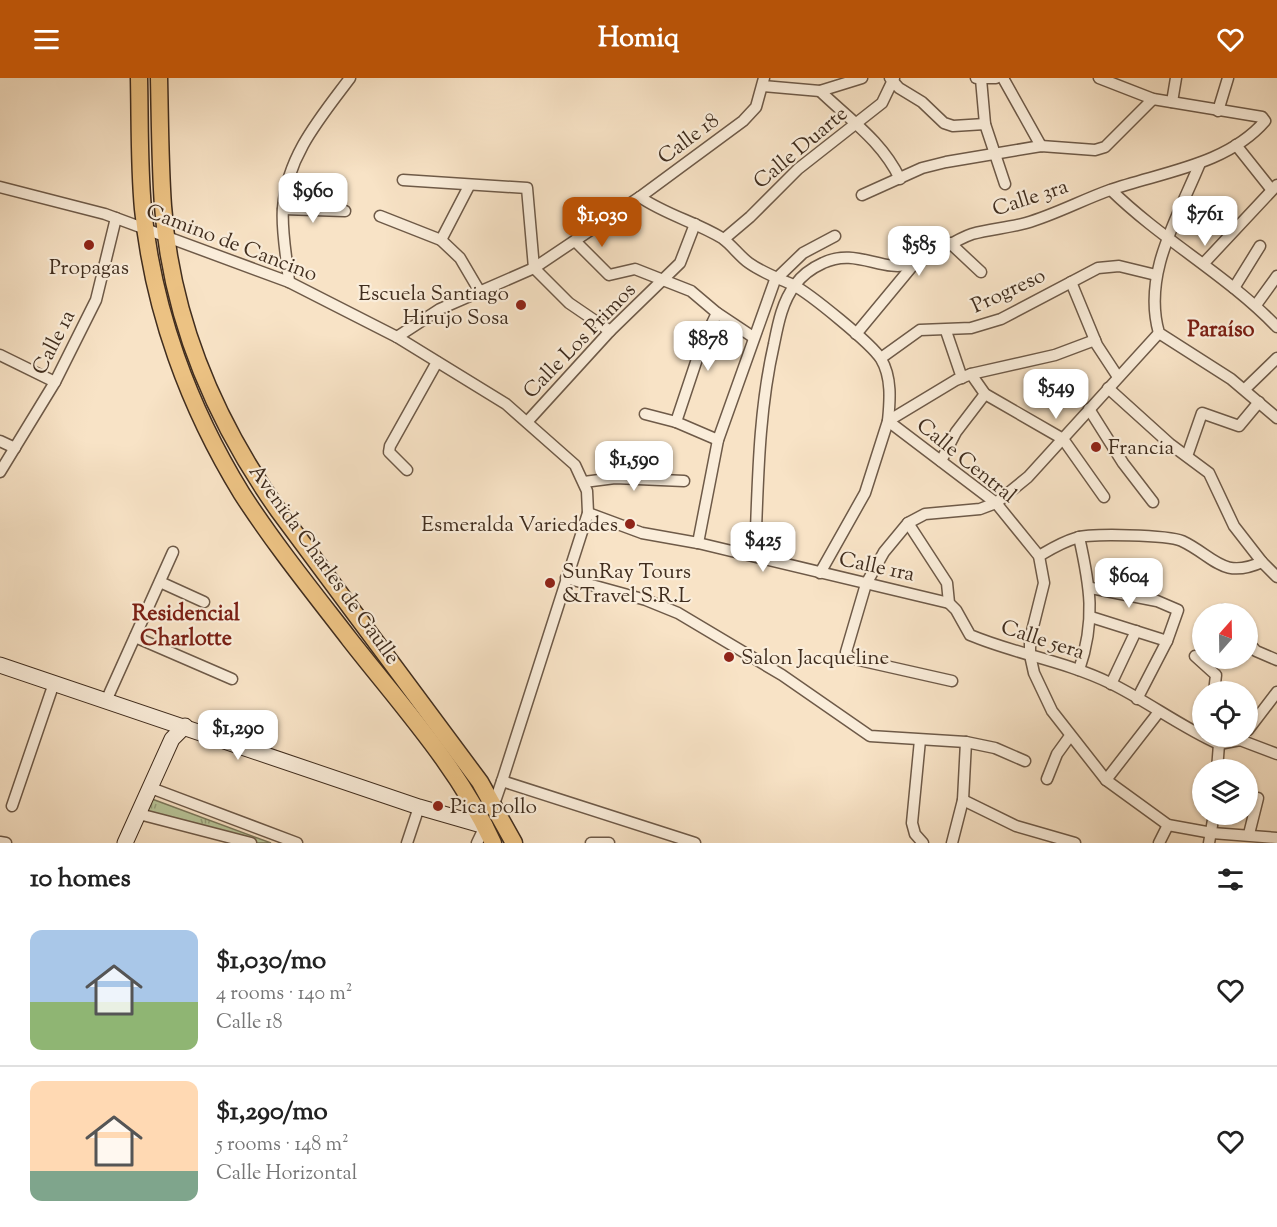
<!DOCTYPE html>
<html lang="en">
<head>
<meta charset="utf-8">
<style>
  :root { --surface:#fff; --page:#f2f2f2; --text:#222; --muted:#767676; --line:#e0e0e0; --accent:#b45309 }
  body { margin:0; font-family:"Sorts Mill Goudy",serif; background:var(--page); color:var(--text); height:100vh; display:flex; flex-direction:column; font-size:22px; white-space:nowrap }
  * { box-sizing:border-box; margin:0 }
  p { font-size:20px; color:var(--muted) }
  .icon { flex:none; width:33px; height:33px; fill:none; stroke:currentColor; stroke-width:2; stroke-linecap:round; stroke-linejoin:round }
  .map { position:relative; height:765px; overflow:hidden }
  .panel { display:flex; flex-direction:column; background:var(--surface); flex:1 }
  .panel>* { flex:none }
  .needle { width:39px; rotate:20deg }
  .tools { position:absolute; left:1192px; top:525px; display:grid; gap:12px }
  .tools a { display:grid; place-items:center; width:66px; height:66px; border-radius:50%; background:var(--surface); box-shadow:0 2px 4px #0004; font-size:30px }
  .price { position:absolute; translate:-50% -51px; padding:0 14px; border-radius:12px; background:#fff; color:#222; font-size:20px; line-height:39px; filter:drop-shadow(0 2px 3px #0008) }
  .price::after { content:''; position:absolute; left:50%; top:36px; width:18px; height:14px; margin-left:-9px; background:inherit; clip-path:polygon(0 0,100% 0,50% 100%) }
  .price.selected { background:var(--accent); color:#fff }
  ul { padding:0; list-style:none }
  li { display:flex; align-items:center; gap:18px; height:150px; padding:0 30px }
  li+li { border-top:2px solid var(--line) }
  li span { display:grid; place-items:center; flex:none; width:168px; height:120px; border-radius:12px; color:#555 }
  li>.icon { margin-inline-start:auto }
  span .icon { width:72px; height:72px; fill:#fffc; stroke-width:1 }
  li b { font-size:26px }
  h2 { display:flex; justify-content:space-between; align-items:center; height:72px; padding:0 30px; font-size:26px }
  header { display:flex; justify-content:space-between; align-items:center; height:78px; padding:0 30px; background:var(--accent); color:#fff; font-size:27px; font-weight:700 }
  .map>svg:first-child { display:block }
</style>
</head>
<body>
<header><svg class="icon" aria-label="menu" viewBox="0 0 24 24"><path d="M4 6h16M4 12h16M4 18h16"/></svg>Homiq<svg class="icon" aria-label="heart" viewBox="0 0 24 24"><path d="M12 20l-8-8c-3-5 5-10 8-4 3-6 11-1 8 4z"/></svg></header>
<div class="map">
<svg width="1277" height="765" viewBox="0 0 1277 765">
  <defs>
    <pattern id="park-tufts" width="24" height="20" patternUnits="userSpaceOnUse" patternTransform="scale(1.5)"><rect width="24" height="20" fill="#b8c599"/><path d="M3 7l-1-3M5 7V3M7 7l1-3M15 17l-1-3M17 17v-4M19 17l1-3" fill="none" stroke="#97a07c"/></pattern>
  </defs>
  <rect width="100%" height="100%" fill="#f8e3c6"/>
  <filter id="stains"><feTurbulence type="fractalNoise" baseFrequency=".00333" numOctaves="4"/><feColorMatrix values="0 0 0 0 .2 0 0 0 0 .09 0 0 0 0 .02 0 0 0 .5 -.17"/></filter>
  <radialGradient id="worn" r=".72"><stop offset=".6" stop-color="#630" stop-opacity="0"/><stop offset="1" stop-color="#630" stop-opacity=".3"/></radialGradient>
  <polygon fill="url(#park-tufts)" stroke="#7c795c" stroke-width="1.5" points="152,721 271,765 241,765 142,740"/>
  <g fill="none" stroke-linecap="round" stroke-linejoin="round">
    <g stroke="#6e5a48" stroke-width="13">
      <g id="minor">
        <polyline points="890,0 899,10 922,24 944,45 953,48 985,46"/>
        <polyline points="976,0 996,0"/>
        <polyline points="1003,0 1041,68"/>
        <polyline points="981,1 985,46 1005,106"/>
        <polyline points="763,8 820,13 862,0"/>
        <path d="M820,13c29,28 62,50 80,88"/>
        <polyline points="1172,24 1176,0"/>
        <polyline points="1218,33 1228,0"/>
        <polyline points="1236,67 1271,111"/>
        <path d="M1200,85c-22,54 -58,111 -41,170l72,46 46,39"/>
        <polyline points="403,102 527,110 534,190 569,225 610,253"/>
        <polyline points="0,109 105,136 289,204 397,259 506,326 575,387 587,413 588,435 502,703"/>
        <path d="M1111,112c51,50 116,85 166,137"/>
        <polyline points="862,117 922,90 946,84 1041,68 1095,72 1105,69 1153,21"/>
        <path d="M640,119c26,18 56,25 82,41 10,7 17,18 27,25 14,10 29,15 44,22 16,8 79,59 88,74 11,18 9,42 7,62l108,82 43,53 5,27 -14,56v16l4,18 18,38 54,69 62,45 44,8 65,5"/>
        <polyline points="283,131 345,133"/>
        <polyline points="380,138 441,162 460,180 480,214"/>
        <polyline points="724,161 750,139 798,91 882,25 894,0"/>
        <polyline points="441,162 469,108"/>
        <polyline points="575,163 609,197 635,191 691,213 717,235 753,259"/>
        <polyline points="950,165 981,194"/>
        <polyline points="1204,185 1277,107"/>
        <path d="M289,204c-2,-24 -8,-51 -6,-74 4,-52 37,-90 67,-130"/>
        <polyline points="1071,204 1097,267 1118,299"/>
        <polyline points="1234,210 1260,168"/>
        <polyline points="1256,227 1277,198"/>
        <polyline points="946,253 962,300"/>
        <polyline points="856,256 914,186"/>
        <polyline points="397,259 440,231 534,190 640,119 743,43 756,29 764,0"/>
        <polyline points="0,277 55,304"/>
        <polyline points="881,280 920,252 971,250 1001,241 1098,190 1119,188 1156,197"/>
        <polyline points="971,296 985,316 1063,361 1104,419"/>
        <polyline points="1108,310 1170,366 1209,395 1234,448 1262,484 1277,499"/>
        <polyline points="1245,311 1277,280"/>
        <polyline points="1089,331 1123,385 1153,424"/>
        <polyline points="645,336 676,344 718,362"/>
        <polyline points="527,344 610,253 680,185 695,146"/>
        <polyline points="676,344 702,266 717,235"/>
        <polyline points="0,363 15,370"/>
        <polyline points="1187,378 1202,335 1239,348 1259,324"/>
        <polyline points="941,383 956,354 985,316"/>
        <polyline points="407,392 389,374 390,368 437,284"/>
        <polyline points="0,394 55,304 96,222 116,140"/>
        <polyline points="584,404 615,400 684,403"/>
        <polyline points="588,435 642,455 698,465 949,525"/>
        <path d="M908,445l39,60 2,20 7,7 14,25c45,19 95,26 140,48 37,18 71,44 109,61"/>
        <path d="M1079,459c11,49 17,83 0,133"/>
        <polyline points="698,465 718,362 775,202 803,175 835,158"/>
        <path d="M755,478c3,-71 3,-142 19,-212 4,-20 8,-42 21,-59 7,-10 17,-17 28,-22 33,-16 59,10 88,1 22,-6 40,-23 61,-30 18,-5 36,-6 54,-11 28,-8 56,-23 84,-33 52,-18 117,-25 155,-69l-3,-4 -109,-18 -54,-21"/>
        <path d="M1039,478c12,-7 23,-14 37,-18 15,-5 92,-3 106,3 32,15 40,39 80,21"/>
        <polyline points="820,495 865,415 888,343 956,302 971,296 1055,277 1095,262"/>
        <polyline points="566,500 646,522 678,535 782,597 870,658 966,664 995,670 1025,683"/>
        <polyline points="160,504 204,524"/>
        <polyline points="1091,510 1157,523 1178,532 1167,563 1137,621"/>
        <polyline points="1223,532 1226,536"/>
        <polyline points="1091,539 1167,563"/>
        <polyline points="135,559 232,601"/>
        <polyline points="1248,564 1256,573 1277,582"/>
        <polyline points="1195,578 1216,597 1214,614"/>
        <polyline points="952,603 850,580 846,574 866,506 884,474 908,445 925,436 980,431 996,425 1028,399 1159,255"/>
        <polyline points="1111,606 1136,553"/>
        <polyline points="106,623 173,474"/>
        <polyline points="1248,652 1277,614"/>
        <polyline points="920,662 912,745 915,756 923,765"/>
        <polyline points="1219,666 1240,662 1277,676"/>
        <polyline points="1217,692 1219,666"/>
        <polyline points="1047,701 1057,676 1070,658"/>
        <polyline points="1106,702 1158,635"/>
        <polyline points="151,710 297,765"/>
        <polyline points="963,722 1016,748 1075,765"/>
        <polyline points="12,728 54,605"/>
        <polyline points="493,729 502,703 695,765"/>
        <polyline points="139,736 251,765"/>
        <polyline points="1249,756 1258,720"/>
        <polyline points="0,764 6,765"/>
        <polyline points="407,765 419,729"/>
        <polyline points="477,765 486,746"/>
        <polyline points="591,765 609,765"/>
        <polyline points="952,765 963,722 966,664"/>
        <polyline points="1159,765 1168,747"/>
        <polyline points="1209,765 1214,736"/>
      </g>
    </g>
    <g stroke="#402d1e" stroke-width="17">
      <g id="secondary">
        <polyline points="0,587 419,729 485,748"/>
        <polyline points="125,765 172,661 185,648"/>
      </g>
    </g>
    <g stroke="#402d1e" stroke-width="19">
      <g id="primary">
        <path d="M139,0c1,44 0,88 4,131 10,101 46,199 99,285 33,51 71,98 108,146 50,64 109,128 143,203"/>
        <path d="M159,0c1,43 1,85 4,128 8,111 51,213 115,304l202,272 34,61"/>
      </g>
    </g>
    <use href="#minor" stroke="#faedda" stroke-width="10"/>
    <use href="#secondary" stroke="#faedda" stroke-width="15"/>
    <use href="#primary" stroke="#ecc283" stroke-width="16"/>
  </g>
  <g fill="#8f2418" stroke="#faedda" stroke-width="2">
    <circle cx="89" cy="167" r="6"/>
    <circle cx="521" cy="227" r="6"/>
    <circle cx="1096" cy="369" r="6"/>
    <circle cx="630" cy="446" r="6"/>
    <circle cx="550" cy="505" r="6"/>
    <circle cx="729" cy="579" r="6"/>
    <circle cx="438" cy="728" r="6"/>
  </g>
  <g text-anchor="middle" stroke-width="4.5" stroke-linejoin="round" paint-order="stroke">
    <g font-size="21" fill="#402d1e" stroke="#faedda">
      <text transform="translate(688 60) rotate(-37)" y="7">Calle 18</text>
      <text transform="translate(800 69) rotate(-40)" y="7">Calle Duarte</text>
      <text transform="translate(1030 119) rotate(-18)" y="7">Calle 3ra</text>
      <text transform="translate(232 164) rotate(21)" y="7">Camino de Cancino</text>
      <text transform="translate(1008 212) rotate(-25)" y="7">Progreso</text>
      <text transform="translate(579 262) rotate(-46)" y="7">Calle Los Primos</text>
      <text transform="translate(53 264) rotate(-63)" y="7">Calle 1a</text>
      <text transform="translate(967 382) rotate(39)" y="7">Calle Central</text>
      <text transform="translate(325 486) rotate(54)" y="7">Avenida Charles de Gaulle</text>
      <text transform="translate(877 488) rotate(12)" y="7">Calle 1ra</text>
      <text transform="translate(1043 561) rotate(18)" y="7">Calle 5era</text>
    </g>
    <g font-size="21" fill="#402d1e" stroke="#faedda" text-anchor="start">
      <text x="89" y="196" text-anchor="middle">Propagas</text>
      <text x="509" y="222" text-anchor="end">Escuela Santiago<tspan x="509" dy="24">Hirujo Sosa</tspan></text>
      <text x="1108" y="376">Francia</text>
      <text x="618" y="453" text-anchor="end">Esmeralda Variedades</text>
      <text x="562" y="500">SunRay Tours<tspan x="562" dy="24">&amp;Travel S.R.L</tspan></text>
      <text x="741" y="586">Salon Jacqueline</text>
      <text x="450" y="735">Pica pollo</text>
    </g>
    <g font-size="22" font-weight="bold" fill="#7a1f14" stroke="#faedda">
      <text x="1221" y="258">Paraíso</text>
      <text x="186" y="542">Residencial<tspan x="186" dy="25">Charlotte</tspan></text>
    </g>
  </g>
  <rect width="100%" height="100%" filter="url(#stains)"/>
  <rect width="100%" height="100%" fill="url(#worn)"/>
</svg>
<div class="tools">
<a><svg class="needle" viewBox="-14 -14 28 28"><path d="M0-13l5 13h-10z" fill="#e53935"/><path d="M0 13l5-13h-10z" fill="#767676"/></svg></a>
<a><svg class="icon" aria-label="locate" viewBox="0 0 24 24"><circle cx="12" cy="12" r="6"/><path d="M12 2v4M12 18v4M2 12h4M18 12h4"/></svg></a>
<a><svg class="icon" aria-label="layers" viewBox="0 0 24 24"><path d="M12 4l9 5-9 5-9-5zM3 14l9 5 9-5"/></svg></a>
</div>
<b class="price" style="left:313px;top:146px">$960</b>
<b class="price" style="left:1205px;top:169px">$761</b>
<b class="price selected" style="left:602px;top:170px">$1,030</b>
<b class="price" style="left:919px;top:199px">$585</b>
<b class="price" style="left:708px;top:294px">$878</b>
<b class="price" style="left:1056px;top:342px">$549</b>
<b class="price" style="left:634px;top:414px">$1,590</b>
<b class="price" style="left:763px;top:495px">$425</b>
<b class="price" style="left:1129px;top:531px">$604</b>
<b class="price" style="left:238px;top:683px">$1,290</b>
</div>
<section class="panel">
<h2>10 homes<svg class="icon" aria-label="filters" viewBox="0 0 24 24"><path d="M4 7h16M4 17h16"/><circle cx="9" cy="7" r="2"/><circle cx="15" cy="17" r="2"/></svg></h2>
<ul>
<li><span style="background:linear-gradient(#a9c7e8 60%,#8fb573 0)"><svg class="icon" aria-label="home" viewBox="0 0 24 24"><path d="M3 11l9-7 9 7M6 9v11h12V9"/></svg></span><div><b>$1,030/mo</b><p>4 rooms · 140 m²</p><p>Calle 18</p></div><svg class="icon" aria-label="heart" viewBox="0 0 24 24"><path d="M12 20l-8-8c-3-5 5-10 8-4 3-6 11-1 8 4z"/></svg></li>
<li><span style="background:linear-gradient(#ffd9b3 75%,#7fa58c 0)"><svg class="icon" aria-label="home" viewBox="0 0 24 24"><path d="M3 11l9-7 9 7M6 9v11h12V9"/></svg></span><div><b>$1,290/mo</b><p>5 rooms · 148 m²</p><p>Calle Horizontal</p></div><svg class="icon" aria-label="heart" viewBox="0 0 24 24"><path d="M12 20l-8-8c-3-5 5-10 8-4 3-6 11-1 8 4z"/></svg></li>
</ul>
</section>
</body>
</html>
